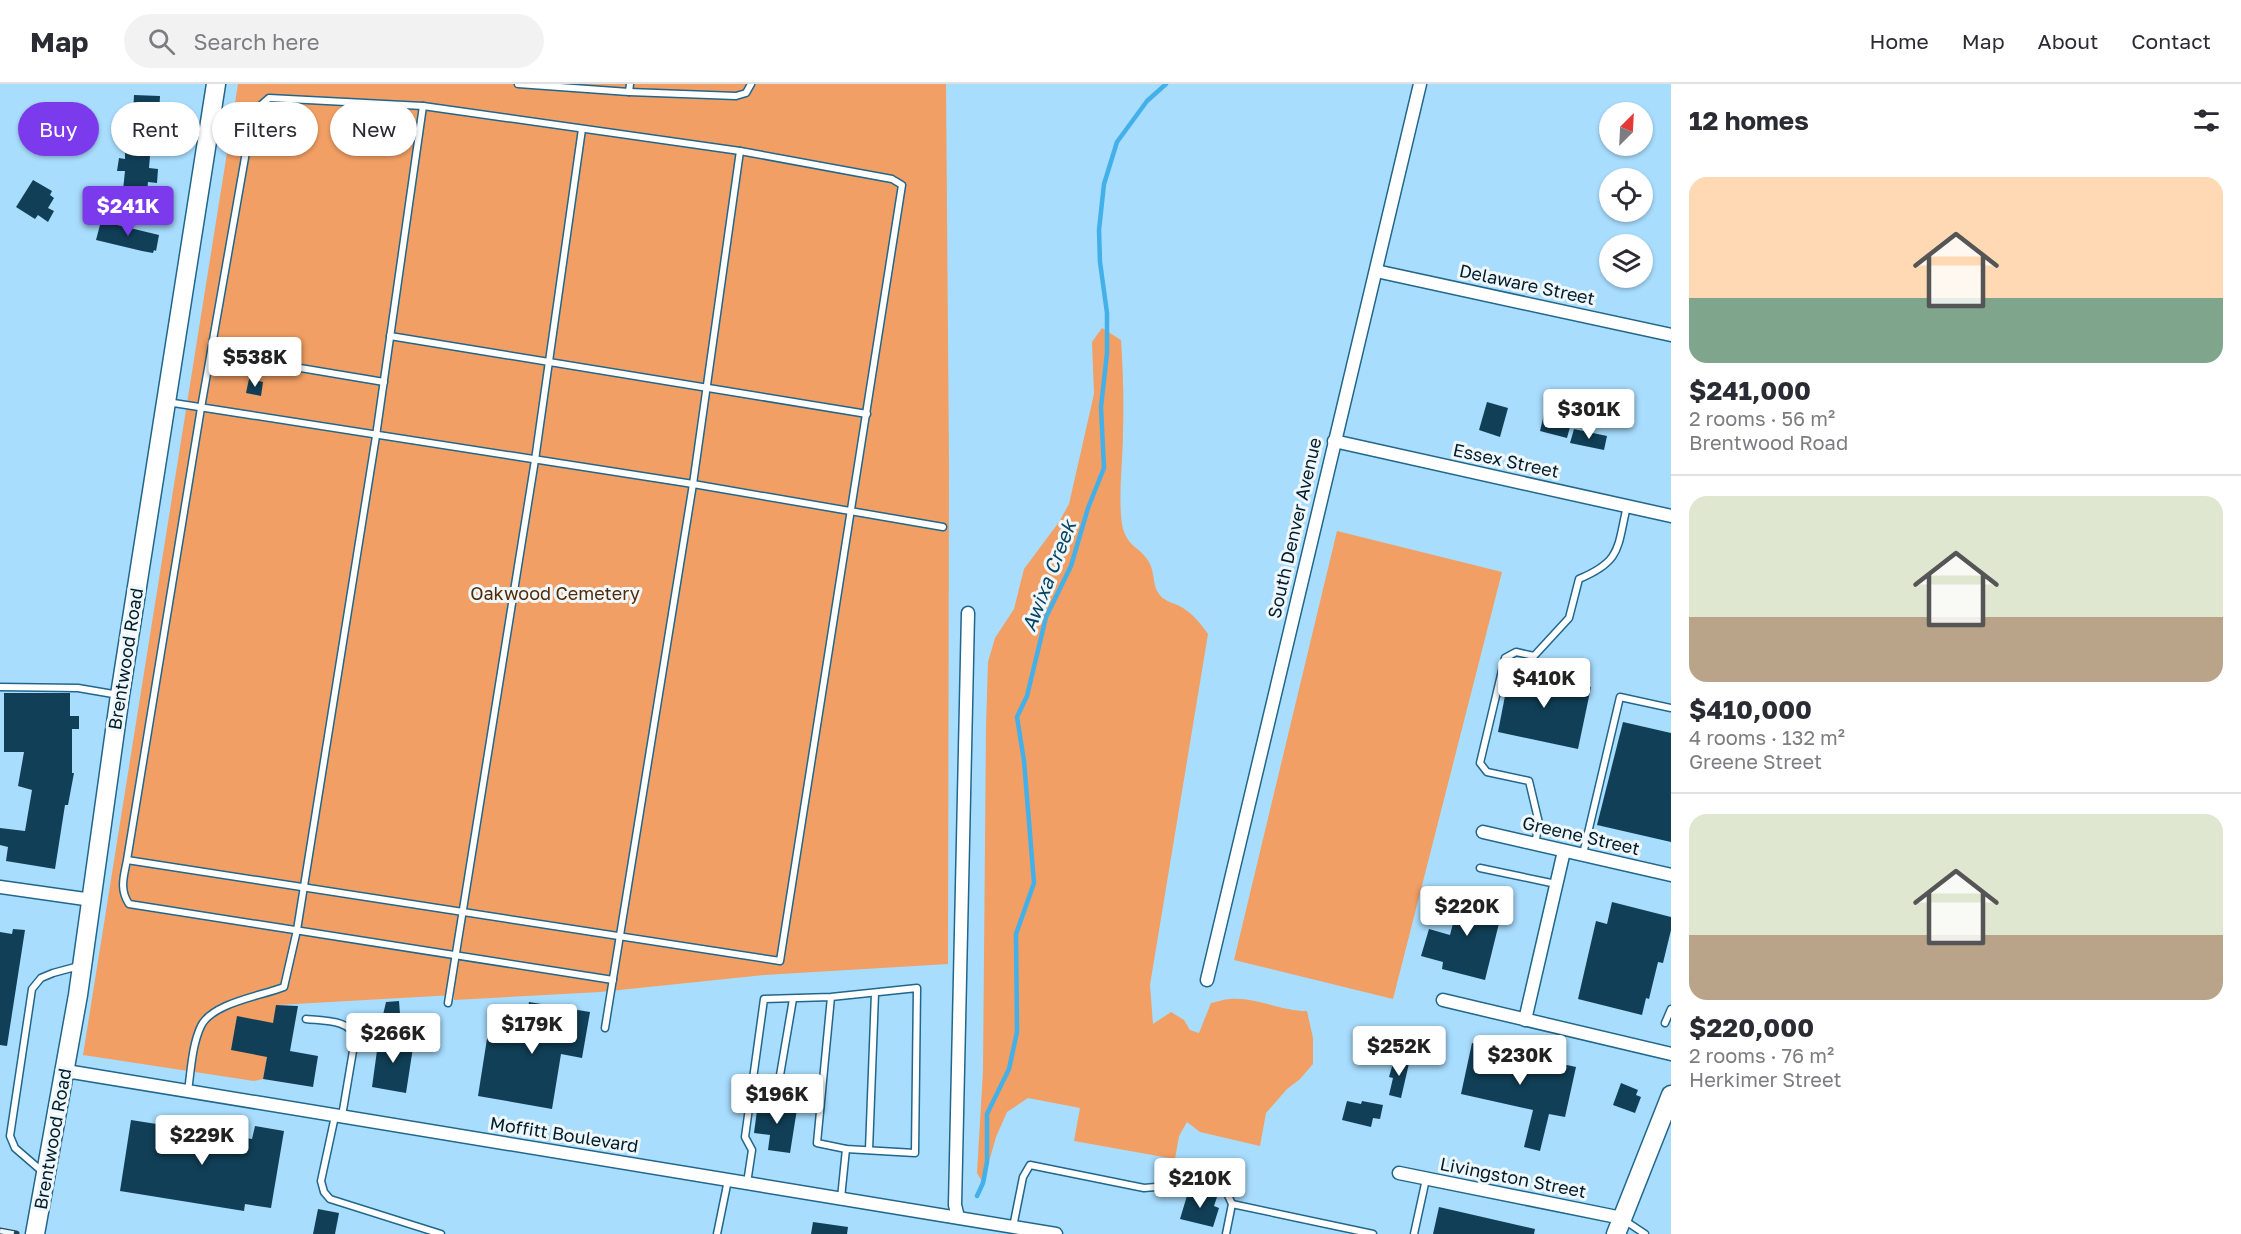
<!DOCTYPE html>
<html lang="en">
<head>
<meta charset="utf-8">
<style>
  :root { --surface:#fff; --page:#f2f2f3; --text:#2b2b33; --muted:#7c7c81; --line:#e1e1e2; --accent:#7c3aed }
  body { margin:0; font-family:"Golos Text",sans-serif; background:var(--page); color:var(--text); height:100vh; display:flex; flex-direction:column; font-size:22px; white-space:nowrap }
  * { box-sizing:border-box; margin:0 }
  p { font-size:20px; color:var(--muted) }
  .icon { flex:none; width:33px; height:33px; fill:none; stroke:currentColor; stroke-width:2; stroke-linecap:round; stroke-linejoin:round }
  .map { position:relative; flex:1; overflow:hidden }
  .side { display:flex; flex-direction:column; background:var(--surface); width:570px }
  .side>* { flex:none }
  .top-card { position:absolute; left:18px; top:18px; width:570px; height:54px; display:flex; gap:12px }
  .needle { width:39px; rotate:24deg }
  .buttons { position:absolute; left:1599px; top:18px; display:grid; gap:12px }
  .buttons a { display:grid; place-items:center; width:54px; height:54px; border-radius:50%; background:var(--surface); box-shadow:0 2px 4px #0004; font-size:30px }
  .price { position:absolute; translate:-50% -51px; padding:0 14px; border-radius:6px; background:#fff; color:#222; font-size:20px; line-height:39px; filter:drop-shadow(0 2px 3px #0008) }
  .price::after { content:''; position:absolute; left:50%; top:36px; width:18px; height:14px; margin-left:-9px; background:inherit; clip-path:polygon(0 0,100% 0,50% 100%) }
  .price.on { background:var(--accent); color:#fff }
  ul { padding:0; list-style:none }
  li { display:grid; align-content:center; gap:12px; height:318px; padding:0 18px }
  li+li { border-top:2px solid var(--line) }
  li span { display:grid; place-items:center; height:186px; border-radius:18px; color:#555 }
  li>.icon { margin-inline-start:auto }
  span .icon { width:108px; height:108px; fill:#fffc; stroke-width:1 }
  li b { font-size:26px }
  h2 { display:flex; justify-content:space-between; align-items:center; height:72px; padding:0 18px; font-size:26px }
  .tag { padding:0 21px; border-radius:27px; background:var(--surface); box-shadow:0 2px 4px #0004; font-size:21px; line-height:54px }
  .tag.on { background:var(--accent); color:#fff }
  header { display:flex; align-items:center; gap:36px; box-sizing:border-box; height:84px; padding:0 30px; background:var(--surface); border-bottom:2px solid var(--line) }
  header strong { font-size:28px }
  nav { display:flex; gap:33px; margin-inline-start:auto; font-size:21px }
  .search { width:420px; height:54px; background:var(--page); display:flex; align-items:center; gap:15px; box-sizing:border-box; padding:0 21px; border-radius:33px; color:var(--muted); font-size:22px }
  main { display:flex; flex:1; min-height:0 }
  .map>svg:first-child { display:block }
</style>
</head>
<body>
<header>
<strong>Map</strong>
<div class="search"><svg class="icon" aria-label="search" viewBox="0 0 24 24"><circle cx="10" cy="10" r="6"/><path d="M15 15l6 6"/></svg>Search here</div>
<nav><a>Home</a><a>Map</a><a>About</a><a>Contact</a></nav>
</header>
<main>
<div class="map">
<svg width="1671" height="1150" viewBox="0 0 1671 1150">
  <rect width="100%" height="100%" fill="#a8ddfe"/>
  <g fill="#f19f64">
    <polygon points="238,0 946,0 949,382 948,880 764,891 600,908 454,916 454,911 277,921 263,995 254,997 83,971"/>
    <path d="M1102,244l19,12c2,30 3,61 2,92 0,27 -5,66 -1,92 4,24 19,22 28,40 4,8 3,19 7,27 7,12 17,11 26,17 11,7 18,16 25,26l-58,351 3,39 18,-12 13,8 6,10 9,3 12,-30c6,-1 13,-4 19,-4 26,-2 51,12 77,12l6,27v26l-13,15 -13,10 -21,24 -6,33 -60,-14 -13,-10 -8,14 -4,23 -101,-18 6,-33 -52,-10 -21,14 -11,25 -13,46 -6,-10 6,-102 3,-344 2,-65 7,-24 19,-29 10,-40 35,-47 10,-18 25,-110 -2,-52z"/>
    <polygon points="1337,447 1502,488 1393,915 1234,876"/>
  </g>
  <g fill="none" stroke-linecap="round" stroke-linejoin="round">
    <polyline stroke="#44b0ea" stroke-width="4.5" points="977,1112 983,1099 987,1078 987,1030 1009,985 1017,948 1016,850 1034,799 1024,677 1017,633 1027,612 1046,533 1071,482 1088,424 1104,384 1101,323 1107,269 1107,229 1100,178 1099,146 1104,100 1117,58 1147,17 1166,0"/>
  </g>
  <g fill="#113f57">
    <polygon points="134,11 160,12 158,49 132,48 133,42 126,41 127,29 133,30"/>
    <polygon points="43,24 60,57 44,65 27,33"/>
    <polygon points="125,69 150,72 149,84 158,85 157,99 148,98 147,108 123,106 125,87 117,87 119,74 125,75"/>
    <polygon points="33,96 52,107 50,111 54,114 48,124 54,127 48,138 38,131 35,135 16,123"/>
    <polygon points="101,137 159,151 156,167 154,166 153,169 142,167 96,156"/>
    <polygon points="249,295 263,298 261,312 246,309"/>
    <polygon points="1548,313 1576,320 1567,354 1540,347"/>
    <polygon points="1487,318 1508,324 1500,353 1479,346"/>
    <polygon points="1574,345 1607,352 1604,366 1570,359"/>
    <polygon points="1510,586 1591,603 1578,665 1498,648"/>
    <polygon points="4,609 70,609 70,632 79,632 79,645 72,645 72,689 74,689 68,721 65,721 55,785 6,777 8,763 0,761 0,744 25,747 32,706 18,702 24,668 4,668"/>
    <polygon points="1623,638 1671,649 1671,758 1597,741"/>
    <polygon points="1461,808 1504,819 1485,896 1442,885 1443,878 1421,872 1429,845 1450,851"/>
    <polygon points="1612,818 1671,833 1671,846 1663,879 1658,878 1649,915 1646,914 1642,931 1578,915 1596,837 1607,840"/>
    <polygon points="13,845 25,846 7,962 0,961 0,848 12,850"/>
    <polygon points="399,917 400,930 383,931 386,918"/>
    <polygon points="529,918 590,928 582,974 561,970 552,1025 478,1012 489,942 523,947"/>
    <polygon points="276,921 298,922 290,967 318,972 313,1003 263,995 267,973 231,966 237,932 273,939"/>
    <polygon points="379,952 414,957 406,1009 372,1003"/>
    <polygon points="1472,959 1516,969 1515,973 1543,979 1544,976 1576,983 1565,1033 1549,1030 1540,1067 1524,1063 1533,1026 1461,1010"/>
    <polygon points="1399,972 1410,975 1401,1014 1389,1011 1393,994 1389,993 1393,979 1397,980"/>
    <polygon points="1621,999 1638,1006 1636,1011 1641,1013 1635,1029 1613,1021"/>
    <polygon points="1347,1017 1361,1020 1362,1017 1383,1021 1380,1035 1373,1034 1371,1043 1342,1036"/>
    <polygon points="774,1018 795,1021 797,1025 790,1069 768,1066 770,1051 754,1049 758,1019 773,1021"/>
    <polygon points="131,1036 252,1055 255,1042 284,1047 271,1124 245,1120 244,1127 120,1107"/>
    <polygon points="1189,1105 1217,1113 1214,1122 1219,1124 1213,1143 1180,1135"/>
    <polygon points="1439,1123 1535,1145 1534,1150 1433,1150"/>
    <polygon points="318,1125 339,1129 335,1150 313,1150"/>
    <polygon points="813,1138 848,1143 847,1150 811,1150"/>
  </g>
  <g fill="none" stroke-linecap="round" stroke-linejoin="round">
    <g stroke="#21668b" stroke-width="9">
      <g id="lane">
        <polyline points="518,0 629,8 630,0"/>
        <polyline points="629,8 736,12 746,9 751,0"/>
        <polyline points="390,252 867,330"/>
        <polyline points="211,269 384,298"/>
        <polyline points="167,318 693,400 943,443"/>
        <polyline points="0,603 78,604 119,611"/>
        <path d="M1535,760l4,-21 -10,-42 -42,-9 -7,-9 25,-105 11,-6 18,4 35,-38 10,-39c43,-18 38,-31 48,-73"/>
        <polyline points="1583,770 1620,613 1671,624"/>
        <path d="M127,776l653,101 122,-776 -10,-6 -152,-28 -317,-45 -154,-8 -16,14 -52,296 -74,452c-3,16 -8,29 2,44l484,76"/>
        <polyline points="1480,784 1556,800"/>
        <polyline points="448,919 535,376 582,45"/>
        <path d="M306,935c16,2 46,0 49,20l-13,77"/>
        <polyline points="1665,939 1671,925"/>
        <polyline points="605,944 693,400 740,67"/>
        <polyline points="754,1001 778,1003 793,915"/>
        <path d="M188,1007c3,-21 4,-46 13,-65 11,-23 60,-30 83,-39l13,-57 79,-494 47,-330"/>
        <polyline points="335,1032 321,1097 324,1108 330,1115 441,1150"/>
        <polyline points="869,1066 875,909"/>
        <polyline points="44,1089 15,1064 10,1052 32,905 41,894 53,889 79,882"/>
        <polyline points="747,1099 752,1066 745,1053 764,915 831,913 917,904 915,1069 846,1065 817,1059 831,913"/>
        <polyline points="841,1114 846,1065"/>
        <polyline points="1232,1120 1373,1150"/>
        <polyline points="1624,1136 1645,1150"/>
        <polyline points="1013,1143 1023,1093 1030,1081 1144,1104 1191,1100 1226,1107 1232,1120 1226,1150"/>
        <polyline points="717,1150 728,1096"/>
        <polyline points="1414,1150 1426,1095"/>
      </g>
    </g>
    <g stroke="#21668b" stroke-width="15">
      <g id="street">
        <polyline points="1376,187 1671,251"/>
        <polyline points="1334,357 1671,432"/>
        <polyline points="1483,748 1671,791"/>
        <polyline points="0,803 92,816"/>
        <polyline points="1207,896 1420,0"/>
        <polyline points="1443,916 1671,970"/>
        <polyline points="1525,936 1564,767"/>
        <polyline points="66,987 1056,1150"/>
        <polyline points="1399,1089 1622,1134"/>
        <polyline points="958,1133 955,1121 968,529"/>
      </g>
    </g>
    <g stroke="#21668b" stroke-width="21">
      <g id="secondary">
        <polyline points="35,1150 78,911 120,611 216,0"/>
        <polyline points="1616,1150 1671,1011"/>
      </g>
    </g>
    <use href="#lane" stroke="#fff" stroke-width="6"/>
    <use href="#street" stroke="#fff" stroke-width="12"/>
    <use href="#secondary" stroke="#fff" stroke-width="18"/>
    <g stroke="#244456" stroke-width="7">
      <polyline id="rail" points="0,1147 16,1150"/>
    </g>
    <use href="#rail" stroke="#f0f7fb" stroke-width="4.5" stroke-dasharray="14" stroke-linecap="butt"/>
  </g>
  <g text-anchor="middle" stroke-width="6" stroke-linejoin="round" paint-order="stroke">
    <g font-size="18" fill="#011c2a" stroke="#f0f7fb">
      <text transform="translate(1527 201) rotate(12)" y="6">Delaware Street</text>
      <text transform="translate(1506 377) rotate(12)" y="6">Essex Street</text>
      <text transform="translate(1295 444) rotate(-77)" y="6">South Denver Avenue</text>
      <text transform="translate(126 575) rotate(-81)" y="6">Brentwood Road</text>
      <text transform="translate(1581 752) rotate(13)" y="6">Greene Street</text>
      <text transform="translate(564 1051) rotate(9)" y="6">Moffitt Boulevard</text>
      <text transform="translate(53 1055) rotate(-80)" y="6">Brentwood Road</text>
      <text transform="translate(1513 1094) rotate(11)" y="6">Livingston Street</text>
    </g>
    <g font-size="18" fill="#532a06" stroke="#f0f7fb">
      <text x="555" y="516">Oakwood Cemetery</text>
    </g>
    <g font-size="20" font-style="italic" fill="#084663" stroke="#f0f7fb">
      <text transform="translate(1049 492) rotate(-69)" y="7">Awixa Creek</text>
    </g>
  </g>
</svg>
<div class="buttons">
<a><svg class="needle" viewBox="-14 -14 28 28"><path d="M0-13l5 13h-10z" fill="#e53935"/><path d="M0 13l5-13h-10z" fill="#7c7c81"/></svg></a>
<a><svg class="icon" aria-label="locate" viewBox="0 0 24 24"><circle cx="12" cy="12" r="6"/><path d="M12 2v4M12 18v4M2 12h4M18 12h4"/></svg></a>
<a><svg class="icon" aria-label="layers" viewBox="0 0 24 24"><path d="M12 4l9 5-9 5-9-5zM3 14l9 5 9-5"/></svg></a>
</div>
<b class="price on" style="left:128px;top:153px">$241K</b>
<b class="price" style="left:255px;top:304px">$538K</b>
<b class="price" style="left:1589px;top:356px">$301K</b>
<b class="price" style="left:1544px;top:625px">$410K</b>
<b class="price" style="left:1467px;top:853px">$220K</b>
<b class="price" style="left:532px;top:971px">$179K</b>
<b class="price" style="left:393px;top:980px">$266K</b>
<b class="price" style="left:1399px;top:993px">$252K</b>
<b class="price" style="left:1520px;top:1002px">$230K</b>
<b class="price" style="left:777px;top:1041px">$196K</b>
<b class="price" style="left:202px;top:1082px">$229K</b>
<b class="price" style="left:1200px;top:1125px">$210K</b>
<div class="top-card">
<a class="tag on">Buy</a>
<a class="tag">Rent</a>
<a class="tag">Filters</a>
<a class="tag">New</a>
</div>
</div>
<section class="side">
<h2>12 homes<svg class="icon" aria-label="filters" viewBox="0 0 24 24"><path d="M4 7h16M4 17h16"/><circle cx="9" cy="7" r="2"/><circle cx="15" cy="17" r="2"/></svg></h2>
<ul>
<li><span style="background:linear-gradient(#ffd9b3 65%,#7fa58c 0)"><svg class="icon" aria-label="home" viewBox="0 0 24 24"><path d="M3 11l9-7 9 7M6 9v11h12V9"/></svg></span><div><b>$241,000</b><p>2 rooms · 56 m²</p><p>Brentwood Road</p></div></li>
<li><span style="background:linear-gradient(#dfe7d0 65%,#b9a48a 0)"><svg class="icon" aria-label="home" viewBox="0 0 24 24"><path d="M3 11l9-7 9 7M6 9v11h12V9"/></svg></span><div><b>$410,000</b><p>4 rooms · 132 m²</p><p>Greene Street</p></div></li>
<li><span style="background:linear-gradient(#dfe7d0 65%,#b9a48a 0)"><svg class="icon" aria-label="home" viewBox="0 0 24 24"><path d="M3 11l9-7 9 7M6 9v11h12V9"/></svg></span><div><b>$220,000</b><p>2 rooms · 76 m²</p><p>Herkimer Street</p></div></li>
</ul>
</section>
</main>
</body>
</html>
